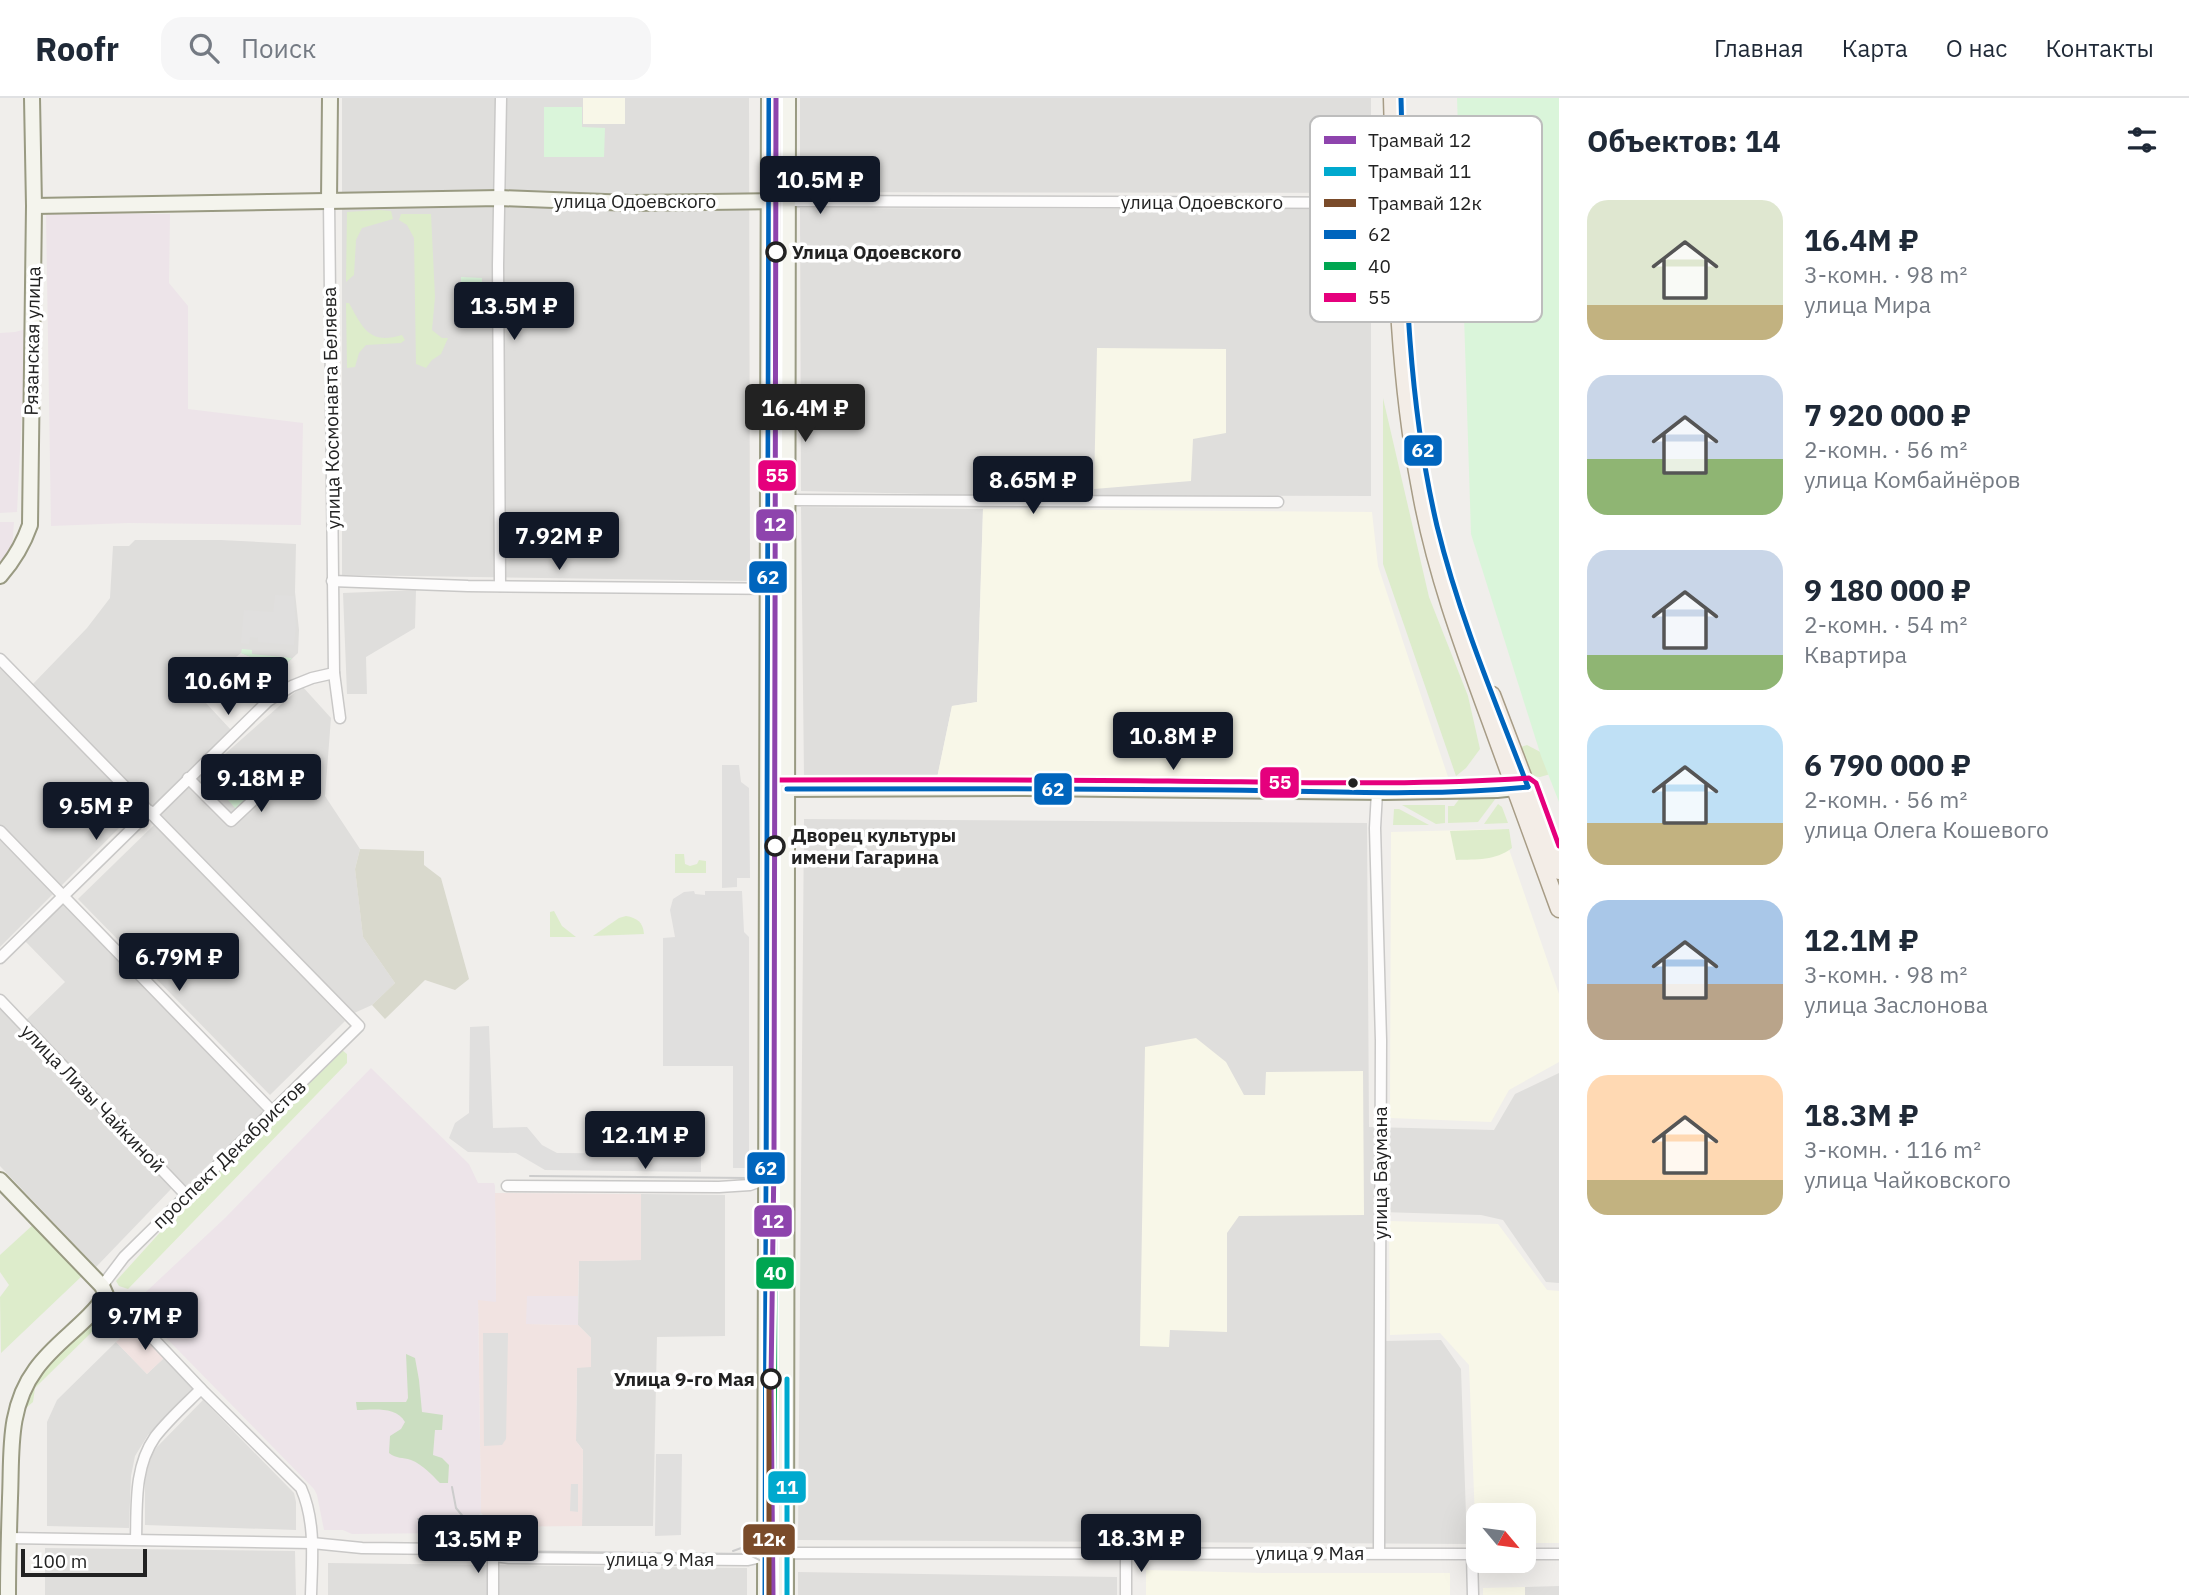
<!DOCTYPE html>
<html lang="ru">
<head>
<meta charset="utf-8">
<style>
  :root { --surface:#fff; --page:#f6f6f7; --text:#1f2937; --muted:#747a83; --line:#e0e1e3; --accent:#111827 }
  body { margin:0; font-family:"IBM Plex Sans",sans-serif; background:var(--page); color:var(--text); height:100vh; display:flex; flex-direction:column; font-size:26px; white-space:nowrap }
  * { box-sizing:border-box; margin:0 }
  p { font-size:23px; color:var(--muted) }
  .icon { flex:none; width:38px; height:38px; fill:none; stroke:currentColor; stroke-width:2; stroke-linecap:round; stroke-linejoin:round }
  .map { position:relative; flex:1; overflow:hidden }
  .details { display:flex; flex-direction:column; background:var(--surface); width:630px }
  .details>* { flex:none }
  .needle { width:46px; rotate:119deg }
  .tools { position:absolute; left:1466px; top:1405px; display:grid; gap:14px }
  .tools a { display:grid; place-items:center; width:70px; height:70px; border-radius:14px; background:var(--surface); box-shadow:0 7px 28px #0002; font-size:35px }
  .scale { position:absolute; left:21px; bottom:18px; width:126px; box-sizing:border-box; padding-left:7px; border:4px solid #222; border-top:0; font-size:19px; line-height:24px; white-space:nowrap; color:#222; -webkit-text-stroke:5px #fff; paint-order:stroke }
  .price { position:absolute; translate:-50% -60px; padding:0 16px; border-radius:7px; background:var(--accent); color:#fff; font-size:23px; line-height:46px; filter:drop-shadow(0 2px 4px #0008) }
  .price::after { content:''; position:absolute; left:50%; top:42px; width:21px; height:16px; margin-left:-10px; background:inherit; clip-path:polygon(0 0,100% 0,50% 100%) }
  .price.active { background:#222; color:#fff }
  ul { padding:0; list-style:none }
  li { display:flex; align-items:center; gap:21px; height:175px; padding:0 28px }
  li span { display:grid; place-items:center; flex:none; width:196px; height:140px; border-radius:21px; color:#555 }
  li>.icon { margin-inline-start:auto }
  span .icon { width:84px; height:84px; fill:#fffc; stroke-width:1 }
  li b { font-size:30px }
  h2 { display:flex; justify-content:space-between; align-items:center; height:84px; padding:0 28px; font-size:30px }
  header { display:flex; align-items:center; gap:42px; box-sizing:border-box; height:98px; padding:0 35px; background:var(--surface); border-bottom:2px solid var(--line) }
  header strong { font-size:33px }
  nav { display:flex; gap:38px; margin-inline-start:auto; font-size:24px }
  .search { width:490px; height:63px; background:var(--page); display:flex; align-items:center; gap:18px; box-sizing:border-box; padding:0 24px; border-radius:21px; color:var(--muted); font-size:26px }
  main { display:flex; flex:1; min-height:0 }
  .map>svg:first-child { display:block }
</style>
</head>
<body>
<header>
<strong>Roofr</strong>
<div class="search"><svg class="icon" aria-label="search" viewBox="0 0 24 24"><circle cx="10" cy="10" r="6"/><path d="M15 15l6 6"/></svg>Поиск</div>
<nav><a>Главная</a><a>Карта</a><a>О нас</a><a>Контакты</a></nav>
</header>
<main>
<div class="map">
<svg width="1559" height="1497" viewBox="0 0 1559 1497">
  <rect width="100%" height="100%" fill="#f0eeeb"/>
  <g fill="#dfdedc">
    <polygon points="342,0 749,0 750,483 342,477"/>
    <polygon points="800,0 1371,0 1371,95 800,94"/>
    <polygon points="800,110 1371,111 1371,398 969,397 801,393"/>
    <polygon points="801,409 983,411 977,604 952,608 937,680 804,679"/>
    <polygon points="135,442 221,442 296,446 295,494 299,532 298,555 281,571 241,555 219,573 206,605 232,633 152,710 32,587 87,530 110,500 113,448 129,448"/>
    <polygon points="416,492 415,530 366,559 367,596 347,596 343,495"/>
    <polygon points="0,567 138,711 0,849"/>
    <polygon points="302,588 331,620 325,698 360,751 355,771 363,839 395,885 372,907 352,916 157,716"/>
    <polygon points="804,721 1367,725 1369,1029 1494,1032 1515,996 1559,975 1559,1185 1546,1184 1503,1122 1481,1117 1381,1114 1381,1243 1441,1242 1461,1271 1467,1446 798,1442"/>
    <polygon points="154,727 345,923 270,997 78,801"/>
    <polygon points="62,805 264,1013 184,1090 24,924 65,884 24,842"/>
    <polygon points="0,909 172,1090 96,1169 0,1068"/>
    <polygon points="641,1096 725,1097 725,1238 657,1239 653,1428 582,1428 583,1352 576,1343 577,1269 591,1269 591,1240 578,1227 579,1163 641,1162"/>
    <polygon points="116,1244 147,1276 164,1260 193,1291 148,1337 135,1358 131,1378 129,1430 47,1428 47,1324 57,1302"/>
    <polygon points="203,1302 294,1395 296,1404 296,1432 145,1427 145,1379 153,1353"/>
    <polygon points="45,1450 295,1453 296,1497 45,1497"/>
    <polygon points="328,1465 747,1470 747,1497 328,1497"/>
    <polygon points="798,1474 1117,1479 1117,1497 798,1497"/>
    <polygon points="1559,1488 1559,1497 1525,1497 1525,1489"/>
  </g>
  <g fill="#f1e3e1">
    <polygon points="495,1095 641,1096 641,1162 579,1163 578,1198 527,1198 527,1226 578,1227 591,1240 591,1269 577,1270 576,1343 583,1352 582,1428 495,1429 481,1415 478,1201 496,1203"/>
    <polygon points="133,1228 164,1260 147,1276 116,1244"/>
  </g>
  <g fill="#ede4e9">
    <polygon points="46,115 170,116 169,185 188,208 188,311 303,325 301,427 128,425 51,428"/>
    <polygon points="26,231 17,414 0,415 0,235 15,234"/>
    <polygon points="0,424 14,424 12,453 0,464"/>
    <polygon points="371,970 469,1066 478,1085 494,1085 495,1088 496,1204 478,1202 481,1415 464,1431 446,1435 352,1436 343,1432 324,1432 317,1397 314,1391 133,1206 225,1120"/>
    <polygon points="527,1198 578,1198 578,1227 526,1226"/>
  </g>
  <g fill="#f8f7e8">
    <rect x="583" y="0" width="42" height="26"/>
    <polygon points="1097,250 1226,251 1226,335 1193,341 1191,383 1094,391"/>
    <polygon points="983,411 1372,414 1378,468 1449,682 937,680 952,608 977,604"/>
    <polygon points="1502,731 1559,896 1559,964 1509,992 1491,1024 1390,1020 1391,734"/>
    <polygon points="1196,940 1226,964 1244,997 1265,997 1266,974 1363,973 1364,1117 1239,1118 1227,1135 1227,1234 1170,1232 1169,1249 1140,1248 1145,949"/>
    <polygon points="1389,1123 1498,1126 1547,1192 1559,1193 1559,1445 1524,1445 1524,1418 1479,1418 1479,1446 1476,1446 1469,1267 1440,1235 1390,1237"/>
    <polygon points="1146,1472 1263,1475 1450,1475 1450,1497 1146,1497"/>
    <polygon points="1525,1489 1525,1497 1483,1497 1483,1490"/>
  </g>
  <polygon fill="#d9d9cd" points="360,751 424,753 424,767 441,780 469,881 455,892 425,882 385,921 372,907 395,885 363,839 355,771"/>
  <g fill="#ddeccb">
    <polygon points="379,112 391,113 393,121 362,130 356,142 354,177 346,184 347,114"/>
    <polygon points="401,116 431,116 435,199 432,232 442,240 448,240 441,256 432,262 426,270 416,266 414,140 407,127 399,122"/>
    <path d="M346,205h3c14,25 20,42 53,32l3,5 -4,3 -35,2 -7,8 -4,14 -8,1z"/>
    <polygon points="1383,300 1429,499 1468,598 1480,651 1466,670 1456,678 1383,466"/>
    <polygon points="1527,647 1548,658 1554,675 1540,679 1532,678 1521,649"/>
    <polygon points="1460,700 1496,700 1478,724 1448,725 1448,708 1454,708"/>
    <polygon points="1498,706 1502,709 1508,725 1484,726"/>
    <polygon points="1402,707 1445,707 1445,725 1436,726"/>
    <polygon points="1394,711 1399,711 1429,727 1393,727"/>
    <path d="M1509,731l3,19c-17,13 -35,11 -56,12l-6,-29z"/>
    <polygon points="675,756 684,756 685,766 690,768 697,766 699,762 706,763 706,775 675,775"/>
    <polygon points="554,813 562,828 576,839 550,839 550,814"/>
    <path d="M626,818c11,2 17,6 18,18l-51,2 26,-18z"/>
    <polygon points="342,952 347,956 347,965 128,1191 119,1188 116,1183 174,1119"/>
    <polygon points="35,1125 83,1177 1,1255 0,1199 9,1187 0,1174 0,1157"/>
    <path d="M99,1217l7,2 -1,9 -6,-1 -56,55 -8,8 -2,14 -6,5 -2,-2c14,-38 45,-63 74,-90z"/>
  </g>
  <path fill="#cbdec1" d="M406,1256l9,4 4,22 3,32 21,3 -1,15h-7l-2,25 9,3 7,7 -1,18h-8c-8,-8 -18,-19 -29,-23 -9,-3 -14,-1 -22,-7l1,-17 11,-7 4,-7c-9,-16 -32,-12 -48,-12l-1,-8h50l2,-4z"/>
  <g fill="#daf5da">
    <polygon points="1457,0 1559,0 1559,704 1541,658 1471,436"/>
    <polygon points="544,9 582,9 582,29 605,30 604,59 544,59"/>
    <polygon points="461,179 482,180 482,192 461,192"/>
    <polygon points="242,551 252,552 252,556 292,560 281,571 241,555"/>
    <polygon points="242,688 250,696 236,711 228,702"/>
  </g>
  <polygon fill="#b7e6d2" points="461,192 482,192 481,205 461,205"/>
  <g fill="#e0dfde">
    <polygon points="275,497 294,498 296,530 294,547 258,544 258,540 250,539 249,546 241,545 244,512 273,514"/>
    <polygon points="722,667 739,667 741,684 749,690 750,780 737,780 737,789 722,790"/>
    <polygon points="694,793 695,796 705,797 705,793 742,793 744,834 749,839 749,1070 733,1070 733,968 663,968 663,840 675,839 670,812 673,801 684,794"/>
    <polygon points="489,928 493,1030 527,1029 542,1047 557,1055 701,1056 701,1074 545,1072 516,1055 468,1054 449,1040 455,1025 469,1015 470,929"/>
    <polygon points="483,1235 508,1235 506,1341 502,1347 484,1348"/>
    <polygon points="656,1356 682,1356 681,1437 655,1438"/>
    <polygon points="571,1386 578,1386 578,1414 570,1413"/>
  </g>
  <g fill="none" stroke-linecap="round" stroke-linejoin="round">
    <g stroke="#c9c8c7" stroke-width="13">
      <g id="street">
        <polyline points="329,103 334,575 340,620"/>
        <polyline points="788,103 1405,105"/>
        <polyline points="788,402 1278,404"/>
        <polyline points="332,483 468,488 787,491"/>
        <polyline points="500,488 498,167 501,0"/>
        <polyline points="0,561 359,928 124,1159 102,1188"/>
        <path d="M188,680l43,43 31,-29c-8,-11 -18,-15 -30,-6l-24,-27"/>
        <polyline points="1377,694 1375,730 1381,942 1379,1455"/>
        <polyline points="153,716 268,603 292,588 312,580 334,575"/>
        <polyline points="0,733 272,1013"/>
        <polyline points="0,860 150,713"/>
        <polyline points="0,902 186,1097"/>
        <polyline points="507,1088 719,1089 750,1087 786,1074"/>
        <path d="M106,1197l23,18 72,76 100,99c15,34 11,71 10,107"/>
        <polyline points="9,1440 312,1445 362,1450 449,1451 509,1460 748,1462 778,1455 1479,1456"/>
        <path d="M136,1441c1,-34 -2,-72 19,-102 13,-17 31,-33 46,-48"/>
        <polyline points="1126,1454 1126,1497"/>
        <polyline points="1472,1456 1473,1497"/>
        <polyline points="1524,1456 1559,1456"/>
        <polyline points="493,1497 493,1458"/>
      </g>
    </g>
    <g stroke="#999a82" stroke-width="18">
      <g id="secondary">
        <polyline points="329,103 330,0"/>
        <polyline points="34,108 500,100 631,105 776,103"/>
        <path d="M0,478c14,-16 23,-31 30,-51l4,-319 -2,-108"/>
        <polyline points="780,691 1025,690 1385,694 1497,692 1526,689"/>
        <path d="M0,1082l102,106 4,9c-19,29 -50,46 -70,74 -29,39 -24,84 -26,129 -1,32 -2,65 -2,97"/>
        <polyline points="765,1497 769,0"/>
        <polyline points="786,1497 788,0"/>
      </g>
    </g>
    <g stroke="#a79c86" stroke-width="19">
      <g id="primary">
        <path d="M1392,0c4,130 3,261 28,390 14,80 42,156 70,232 23,63 46,126 69,189"/>
        <polyline points="1492,597 1559,773"/>
      </g>
    </g>
    <use href="#street" stroke="#fdfcfc" stroke-width="10"/>
    <use href="#secondary" stroke="#f4f4ed" stroke-width="14"/>
    <use href="#primary" stroke="#f3ede7" stroke-width="16"/>
    <g stroke="#ccc" stroke-width="2">
      <path d="M530,1078l218,2c16,4 23,11 31,26"/>
      <polyline points="748,1080 766,1072 774,1059"/>
      <polyline points="452,1389 456,1410 475,1433"/>
      <polyline points="418,1421 442,1423 464,1431 479,1444 496,1453 748,1456 765,1465 773,1479"/>
      <path d="M733,1453c23,-7 36,-21 45,-42"/>
    </g>
    <g stroke="#fff" stroke-width="10">
      <g id="bus-1">
        <path d="M1401,0c4,144 3,287 36,428 22,90 58,175 91,261"/>
        <path d="M787,691c145,-1 289,0 434,1 102,1 205,7 307,-3"/>
        <polyline points="765,1497 769,0"/>
      </g>
    </g>
    <g stroke="#fff" stroke-width="10">
      <polyline id="bus-2" points="774,1497 778,0"/>
    </g>
    <g stroke="#fff" stroke-width="10">
      <path id="bus-3" d="M778,0l-2,682c131,0 261,-1 392,1 121,1 241,5 361,-3l7,5 23,63"/>
    </g>
    <use href="#bus-1" stroke="#0065bd" stroke-width="5"/>
    <use href="#bus-2" stroke="#00a651" stroke-width="5"/>
    <use href="#bus-3" stroke="#e5007d" stroke-width="5"/>
    <g stroke="#fff" stroke-width="10">
      <polyline id="tram-1" points="773,1497 771,1285 774,1059 776,0"/>
    </g>
    <g stroke="#fff" stroke-width="10">
      <polyline id="tram-2" points="787,1281 787,1497"/>
    </g>
    <g stroke="#fff" stroke-width="10">
      <polyline id="tram-3" points="769,1281 769,1497"/>
    </g>
    <use href="#tram-1" stroke="#8e44ad" stroke-width="5"/>
    <use href="#tram-2" stroke="#00a9ce" stroke-width="5"/>
    <use href="#tram-3" stroke="#7a4b2a" stroke-width="5"/>
  </g>
  <g fill="#fff" stroke="#222" stroke-width="3.5">
    <circle cx="776" cy="154" r="9"/>
    <circle cx="775" cy="748" r="9"/>
    <circle cx="771" cy="1281" r="9"/>
  </g>
  <circle fill="#222" stroke="#fff" stroke-width="2.5" cx="1353" cy="685" r="6"/>
  <g text-anchor="middle" stroke-width="7" stroke-linejoin="round" paint-order="stroke">
    <g font-size="19" fill="#222" stroke="#fff">
      <text x="635" y="110">улица Одоевского</text>
      <text x="1202" y="111">улица Одоевского</text>
      <text transform="translate(32 243) rotate(-89)" y="7">Рязанская улица</text>
      <text transform="translate(331 310) rotate(-91)" y="7">улица Космонавта Беляева</text>
      <text transform="translate(93 1000) rotate(46)" y="7">улица Лизы Чайкиной</text>
      <text transform="translate(229 1056) rotate(-44)" y="7">проспект Декабристов</text>
      <text transform="translate(1380 1075) rotate(-90)" y="7">улица Баумана</text>
      <text x="1310" y="1462">улица 9 Мая</text>
      <text x="660" y="1468">улица 9 Мая</text>
    </g>
    <g font-size="19" font-weight="bold" fill="#222" stroke="#fff" text-anchor="start">
      <text x="792" y="161">Улица Одоевского</text>
      <text x="791" y="744">Дворец культуры<tspan x="791" dy="22">имени Гагарина</tspan></text>
      <text x="755" y="1288" text-anchor="end">Улица 9-го Мая</text>
    </g>
  </g>
  <rect x="1310" y="18" width="232" height="206" rx="10" fill="#fff" stroke="#bdbdbd" stroke-width="2"/>
  <rect x="1324" y="38" width="32" height="8" fill="#8e44ad"/>
  <rect x="1324" y="69" width="32" height="9" fill="#00a9ce"/>
  <rect x="1324" y="101" width="32" height="8" fill="#7a4b2a"/>
  <rect x="1324" y="132" width="32" height="9" fill="#0065bd"/>
  <rect x="1324" y="164" width="32" height="8" fill="#00a651"/>
  <rect x="1324" y="195" width="32" height="9" fill="#e5007d"/>
  <g font-size="19" fill="#222">
    <text x="1368" y="49">Трамвай 12</text>
    <text x="1368" y="80">Трамвай 11</text>
    <text x="1368" y="112">Трамвай 12к</text>
    <text x="1368" y="143">62</text>
    <text x="1368" y="175">40</text>
    <text x="1368" y="206">55</text>
  </g>
  <g stroke="#fff" stroke-width="2.5">
    <rect x="1403" y="336" width="40" height="33" rx="7" fill="#0065bd"/>
    <rect x="757" y="361" width="40" height="33" rx="7" fill="#e5007d"/>
    <rect x="755" y="410" width="40" height="34" rx="7" fill="#8e44ad"/>
    <rect x="748" y="462" width="40" height="34" rx="7" fill="#0065bd"/>
    <rect x="1259" y="668" width="41" height="33" rx="7" fill="#e5007d"/>
    <rect x="1033" y="674" width="40" height="34" rx="7" fill="#0065bd"/>
    <rect x="746" y="1053" width="40" height="34" rx="7" fill="#0065bd"/>
    <rect x="753" y="1106" width="40" height="34" rx="7" fill="#8e44ad"/>
    <rect x="755" y="1158" width="40" height="34" rx="7" fill="#00a651"/>
    <rect x="767" y="1372" width="40" height="34" rx="7" fill="#00a9ce"/>
    <rect x="742" y="1425" width="54" height="33" rx="7" fill="#7a4b2a"/>
  </g>
  <g font-size="19" text-anchor="middle" font-weight="bold" fill="#fff">
    <text x="1423" y="359">62</text>
    <text x="777" y="384">55</text>
    <text x="775" y="433">12</text>
    <text x="768" y="486">62</text>
    <text x="1280" y="691">55</text>
    <text x="1053" y="698">62</text>
    <text x="766" y="1077">62</text>
    <text x="773" y="1130">12</text>
    <text x="775" y="1182">40</text>
    <text x="787" y="1396">11</text>
    <text x="769" y="1448">12к</text>
  </g>
</svg>
<div class="tools">
<a><svg class="needle" viewBox="-14 -14 28 28"><path d="M0-13l5 13h-10z" fill="#e53935"/><path d="M0 13l5-13h-10z" fill="#747a83"/></svg></a>
</div>
<div class="scale">100 m</div>
<b class="price" style="left:820px;top:118px">10.5M ₽</b>
<b class="price" style="left:514px;top:244px">13.5M ₽</b>
<b class="price active" style="left:805px;top:346px">16.4M ₽</b>
<b class="price" style="left:1033px;top:418px">8.65M ₽</b>
<b class="price" style="left:559px;top:474px">7.92M ₽</b>
<b class="price" style="left:228px;top:619px">10.6M ₽</b>
<b class="price" style="left:1173px;top:674px">10.8M ₽</b>
<b class="price" style="left:261px;top:716px">9.18M ₽</b>
<b class="price" style="left:96px;top:744px">9.5M ₽</b>
<b class="price" style="left:179px;top:895px">6.79M ₽</b>
<b class="price" style="left:645px;top:1073px">12.1M ₽</b>
<b class="price" style="left:145px;top:1254px">9.7M ₽</b>
<b class="price" style="left:1141px;top:1476px">18.3M ₽</b>
<b class="price" style="left:478px;top:1477px">13.5M ₽</b>
</div>
<section class="details">
<h2>Объектов: 14<svg class="icon" aria-label="filters" viewBox="0 0 24 24"><path d="M4 7h16M4 17h16"/><circle cx="9" cy="7" r="2"/><circle cx="15" cy="17" r="2"/></svg></h2>
<ul>
<li><span style="background:linear-gradient(#dfe7d0 75%,#c2b280 0)"><svg class="icon" aria-label="home" viewBox="0 0 24 24"><path d="M3 11l9-7 9 7M6 9v11h12V9"/></svg></span><div><b>16.4M ₽</b><p>3-комн. · 98 m²</p><p>улица Мира</p></div></li>
<li><span style="background:linear-gradient(#c9d6e8 60%,#8fb573 0)"><svg class="icon" aria-label="home" viewBox="0 0 24 24"><path d="M3 11l9-7 9 7M6 9v11h12V9"/></svg></span><div><b>7 920 000 ₽</b><p>2-комн. · 56 m²</p><p>улица Комбайнёров</p></div></li>
<li><span style="background:linear-gradient(#c9d6e8 75%,#8fb573 0)"><svg class="icon" aria-label="home" viewBox="0 0 24 24"><path d="M3 11l9-7 9 7M6 9v11h12V9"/></svg></span><div><b>9 180 000 ₽</b><p>2-комн. · 54 m²</p><p>Квартира</p></div></li>
<li><span style="background:linear-gradient(#bfe0f5 70%,#c2b280 0)"><svg class="icon" aria-label="home" viewBox="0 0 24 24"><path d="M3 11l9-7 9 7M6 9v11h12V9"/></svg></span><div><b>6 790 000 ₽</b><p>2-комн. · 56 m²</p><p>улица Олега Кошевого</p></div></li>
<li><span style="background:linear-gradient(#a9c7e8 60%,#b9a48a 0)"><svg class="icon" aria-label="home" viewBox="0 0 24 24"><path d="M3 11l9-7 9 7M6 9v11h12V9"/></svg></span><div><b>12.1M ₽</b><p>3-комн. · 98 m²</p><p>улица Заслонова</p></div></li>
<li><span style="background:linear-gradient(#ffd9b3 75%,#c2b280 0)"><svg class="icon" aria-label="home" viewBox="0 0 24 24"><path d="M3 11l9-7 9 7M6 9v11h12V9"/></svg></span><div><b>18.3M ₽</b><p>3-комн. · 116 m²</p><p>улица Чайковского</p></div></li>
</ul>
</section>
</main>
</body>
</html>
